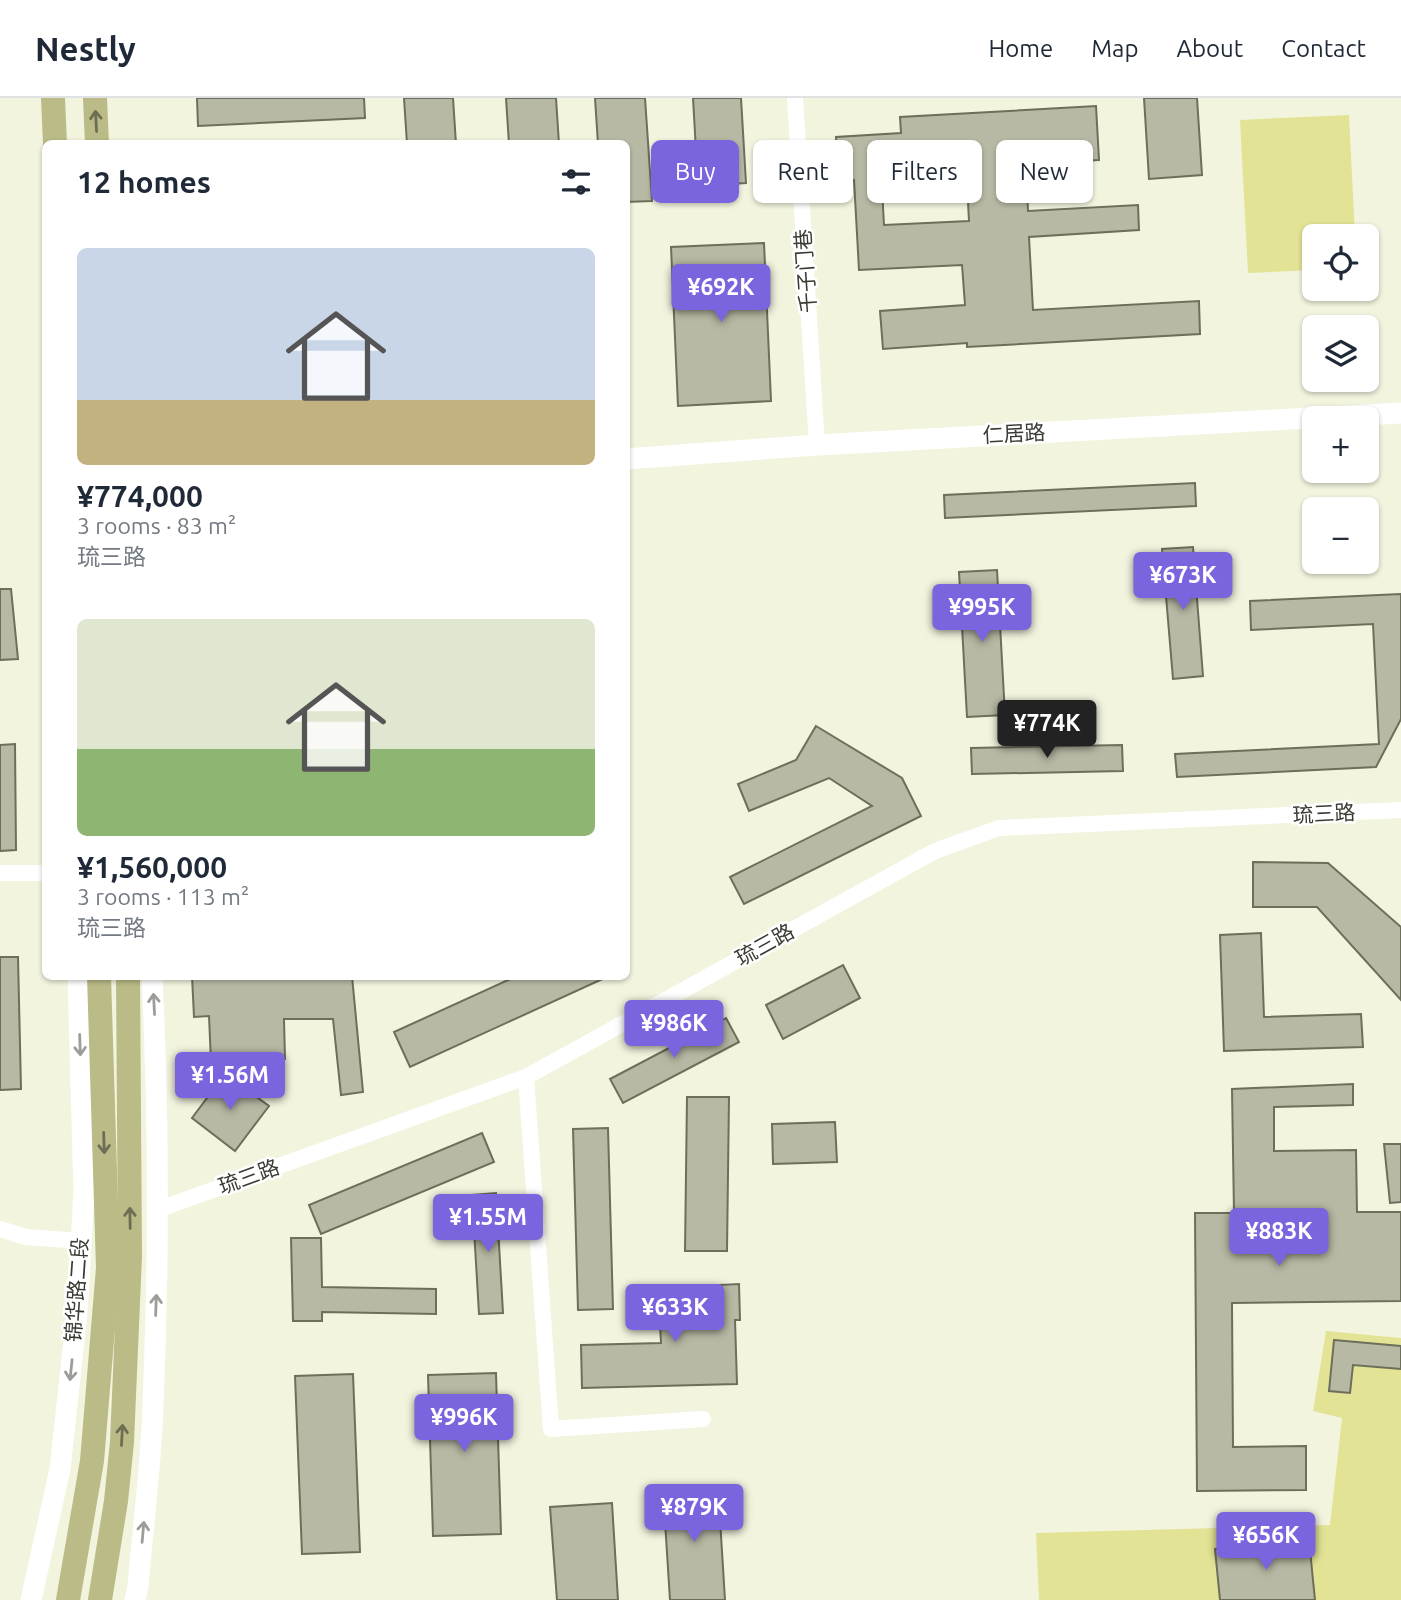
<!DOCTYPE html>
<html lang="en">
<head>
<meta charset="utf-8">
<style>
  :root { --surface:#fff; --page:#f2f2f3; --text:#1f2937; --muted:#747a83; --line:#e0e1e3; --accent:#7d64df }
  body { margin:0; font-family:Ubuntu,"Noto Sans SC",sans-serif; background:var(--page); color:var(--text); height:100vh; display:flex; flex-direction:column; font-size:26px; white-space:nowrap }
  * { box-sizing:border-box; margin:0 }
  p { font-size:23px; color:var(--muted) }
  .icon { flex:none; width:38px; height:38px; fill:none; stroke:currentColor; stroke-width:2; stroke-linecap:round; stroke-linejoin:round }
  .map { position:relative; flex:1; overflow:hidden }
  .details { position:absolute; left:42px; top:42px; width:588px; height:840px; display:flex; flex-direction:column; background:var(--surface); border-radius:10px; box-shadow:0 2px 5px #0004 }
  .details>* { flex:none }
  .top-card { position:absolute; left:651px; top:42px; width:644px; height:63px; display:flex; gap:14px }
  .buttons { position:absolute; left:1302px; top:126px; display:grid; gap:14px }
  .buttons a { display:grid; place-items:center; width:77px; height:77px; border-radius:10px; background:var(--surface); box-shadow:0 2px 5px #0004; font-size:35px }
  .price { position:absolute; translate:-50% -60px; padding:0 16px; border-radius:7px; background:var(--accent); color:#fff; font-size:23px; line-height:46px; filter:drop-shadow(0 2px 4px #0008) }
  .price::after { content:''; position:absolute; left:50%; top:42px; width:21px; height:16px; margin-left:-10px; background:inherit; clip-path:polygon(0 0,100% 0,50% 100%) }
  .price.current { background:#222; color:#fff }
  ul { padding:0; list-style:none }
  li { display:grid; align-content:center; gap:14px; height:371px; padding:0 35px }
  li span { display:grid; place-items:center; height:217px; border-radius:10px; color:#555 }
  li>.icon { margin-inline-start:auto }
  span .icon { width:126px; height:126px; fill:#fffc; stroke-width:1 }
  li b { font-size:30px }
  h2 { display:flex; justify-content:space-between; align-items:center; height:84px; padding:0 35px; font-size:30px }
  .pill { padding:0 24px; border-radius:10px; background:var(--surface); box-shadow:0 2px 5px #0004; font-size:24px; line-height:63px }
  .pill.current { background:var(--accent); color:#fff }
  header { display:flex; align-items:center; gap:42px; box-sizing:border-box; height:98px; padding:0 35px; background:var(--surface); border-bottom:2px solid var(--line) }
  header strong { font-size:33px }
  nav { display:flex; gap:38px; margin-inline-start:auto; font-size:24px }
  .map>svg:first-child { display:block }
</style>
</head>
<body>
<header>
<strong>Nestly</strong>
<nav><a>Home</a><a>Map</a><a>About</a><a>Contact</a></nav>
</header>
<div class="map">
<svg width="1401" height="1502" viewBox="0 0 1401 1502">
  <rect width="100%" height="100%" fill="#f3f4de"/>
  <g fill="#e2e395">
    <polygon points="1349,17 1355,138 1314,138 1314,172 1248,175 1240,22"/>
    <polygon points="1326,1233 1401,1240 1401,1502 1039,1502 1036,1435 1330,1427 1342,1320 1313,1313"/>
  </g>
  <g fill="#b8b9a4" stroke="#6d6e5b" stroke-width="2" fill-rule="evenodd">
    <polygon points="197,0 364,0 365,20 198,28"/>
    <polygon points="404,0 453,0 456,46 407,46"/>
    <polygon points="506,0 556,0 559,46 509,46"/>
    <polygon points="595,0 645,0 652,103 626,104 626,46 598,46"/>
    <polygon points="693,0 741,0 746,85 698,88"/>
    <polygon points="1144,0 1197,0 1202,77 1149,81"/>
    <path d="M1096,8l3,54 -73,4 2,47 110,-6 1,25 -110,7 4,73 166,-9 1,33 -233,13v-4l-84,6 -3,-38 85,-6 -3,-40 -103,5 -5,-90 -16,1 -2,-44 65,-4 -1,-16zM966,67l3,56 -85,4 -3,-55z"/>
    <polygon points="764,145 771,303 678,308 671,149"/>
    <polygon points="1195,385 1196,408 945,420 944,397"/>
    <polygon points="1193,449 1203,578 1173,581 1162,451"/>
    <polygon points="997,472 1005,617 967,619 959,474"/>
    <polygon points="0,491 11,491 18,561 0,562"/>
    <polygon points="1401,496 1401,621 1376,669 1177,679 1175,656 1379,646 1373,526 1251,532 1250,503"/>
    <polygon points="816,628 902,680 921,718 744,806 730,779 872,708 829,680 749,713 738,686 796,662"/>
    <polygon points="15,646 16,752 0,753 0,647"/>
    <polygon points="1122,647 1123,673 972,676 971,650"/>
    <polygon points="1253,764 1328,765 1401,829 1401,902 1317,809 1253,809"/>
    <polygon points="1261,835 1264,919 1361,916 1363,949 1224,953 1220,837"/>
    <polygon points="0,859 18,859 21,991 0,992"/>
    <polygon points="843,867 860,900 783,941 766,907"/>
    <polygon points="192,878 352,878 363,994 341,997 333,921 284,921 285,961 211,964 209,918 194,919"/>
    <polygon points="517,878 609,878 410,969 394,934"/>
    <polygon points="726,920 739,944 623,1005 610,981"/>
    <polygon points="225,976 269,1008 235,1053 192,1020"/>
    <polygon points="1353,986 1353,1007 1274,1009 1274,1053 1356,1052 1357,1114 1401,1114 1401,1203 1232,1205 1233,1349 1306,1348 1306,1392 1197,1393 1195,1115 1234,1115 1232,991"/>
    <polygon points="687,999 729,999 727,1153 685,1153"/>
    <polygon points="835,1024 837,1064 773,1066 772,1026"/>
    <polygon points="608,1030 613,1211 578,1212 573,1031"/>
    <polygon points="482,1035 494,1064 321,1136 309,1107"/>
    <polygon points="1384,1046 1401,1046 1401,1104 1390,1105"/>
    <polygon points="496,1095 503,1215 479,1216 472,1097"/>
    <polygon points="291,1140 321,1140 322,1189 436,1191 436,1216 322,1214 322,1223 293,1223"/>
    <polygon points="739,1186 740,1222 735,1222 737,1286 582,1290 581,1247 661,1245 658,1190"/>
    <polygon points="1334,1242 1401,1248 1401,1271 1353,1267 1350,1295 1329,1293"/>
    <polygon points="496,1275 501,1436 433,1438 428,1277"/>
    <polygon points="353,1276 360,1454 302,1456 295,1278"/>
    <polygon points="718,1389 725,1502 670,1502 663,1392"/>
    <polygon points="612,1405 618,1502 557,1502 550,1409"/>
    <polygon points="1309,1442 1315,1502 1220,1502 1215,1451"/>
  </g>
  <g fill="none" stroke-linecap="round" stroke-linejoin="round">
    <g stroke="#fff" stroke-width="16">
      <polyline points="795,0 817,347"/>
      <polyline points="0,775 46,775"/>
      <polyline points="526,979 551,1331 703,1321"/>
      <polyline points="157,1112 526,979 935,753 999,730 1401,712"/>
      <polyline points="0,1131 26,1139 81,1143"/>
    </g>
    <g stroke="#fff" stroke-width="21">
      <polyline points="626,361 817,347 1401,315"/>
      <polyline points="31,1502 60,1371 77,1215 84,1094 78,878"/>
      <path d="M135,1502l3,-14c5,-60 13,-120 15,-180 6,-143 6,-286 -1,-430"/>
    </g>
    <g stroke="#bbbb87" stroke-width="24">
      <polyline points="53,0 55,46"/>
      <polyline points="95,0 97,46"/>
      <polyline points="68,1502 92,1363 108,1170 99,878"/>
      <polyline points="100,1502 116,1403 122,1344 130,1158 128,878"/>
    </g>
  </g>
  <defs><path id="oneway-shaft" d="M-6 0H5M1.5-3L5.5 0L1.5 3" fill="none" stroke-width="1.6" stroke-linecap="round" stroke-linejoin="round" transform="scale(1.75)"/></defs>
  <g stroke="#6e6e54">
    <use href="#oneway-shaft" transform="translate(96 23) rotate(-93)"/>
    <use href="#oneway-shaft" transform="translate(104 1045) rotate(88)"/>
    <use href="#oneway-shaft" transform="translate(130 1120) rotate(-91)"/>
    <use href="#oneway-shaft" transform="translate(122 1337) rotate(-87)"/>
  </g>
  <g stroke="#9c9d98">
    <use href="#oneway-shaft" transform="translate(154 906) rotate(-93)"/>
    <use href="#oneway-shaft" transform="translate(80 947) rotate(88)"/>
    <use href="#oneway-shaft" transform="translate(156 1207) rotate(-88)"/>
    <use href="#oneway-shaft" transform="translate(71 1272) rotate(96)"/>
    <use href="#oneway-shaft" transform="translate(143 1434) rotate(-85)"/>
  </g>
  <g text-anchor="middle" stroke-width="5" stroke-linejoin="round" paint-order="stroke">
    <g font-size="21" fill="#3a3b32" stroke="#fff">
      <text transform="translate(806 173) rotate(-94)" y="7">千子门巷</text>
      <text transform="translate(1014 336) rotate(-3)" y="7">仁居路</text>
      <text transform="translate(1324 716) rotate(-3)" y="7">琉三路</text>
      <text transform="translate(765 847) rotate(-29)" y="7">琉三路</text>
      <text transform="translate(249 1079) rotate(-20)" y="7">琉三路</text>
      <text transform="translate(77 1192) rotate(-86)" y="7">锦华路二段</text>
    </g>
  </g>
</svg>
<div class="buttons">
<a><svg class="icon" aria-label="locate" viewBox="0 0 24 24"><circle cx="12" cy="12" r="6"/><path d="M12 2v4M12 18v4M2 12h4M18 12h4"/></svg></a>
<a><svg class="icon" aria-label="layers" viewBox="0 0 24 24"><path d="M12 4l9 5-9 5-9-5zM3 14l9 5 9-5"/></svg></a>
<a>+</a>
<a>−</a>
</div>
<b class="price" style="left:721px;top:226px">¥692K</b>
<b class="price" style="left:1183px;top:514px">¥673K</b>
<b class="price" style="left:982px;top:546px">¥995K</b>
<b class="price current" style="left:1047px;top:662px">¥774K</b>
<b class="price" style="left:674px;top:962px">¥986K</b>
<b class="price" style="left:230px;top:1014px">¥1.56M</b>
<b class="price" style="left:488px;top:1156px">¥1.55M</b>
<b class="price" style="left:1279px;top:1170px">¥883K</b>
<b class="price" style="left:675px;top:1246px">¥633K</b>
<b class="price" style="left:464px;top:1356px">¥996K</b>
<b class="price" style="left:694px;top:1446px">¥879K</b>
<b class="price" style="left:1266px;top:1474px">¥656K</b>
<div class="top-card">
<a class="pill current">Buy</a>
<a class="pill">Rent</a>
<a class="pill">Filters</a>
<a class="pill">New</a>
</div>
<section class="details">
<h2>12 homes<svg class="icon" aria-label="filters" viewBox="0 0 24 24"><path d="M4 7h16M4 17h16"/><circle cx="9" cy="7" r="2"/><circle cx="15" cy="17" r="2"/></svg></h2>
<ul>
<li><span style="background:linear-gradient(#c9d6e8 70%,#c2b280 0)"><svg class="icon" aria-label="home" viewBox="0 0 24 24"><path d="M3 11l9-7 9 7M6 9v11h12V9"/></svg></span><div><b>¥774,000</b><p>3 rooms · 83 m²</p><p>琉三路</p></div></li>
<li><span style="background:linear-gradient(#dfe7d0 60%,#8fb573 0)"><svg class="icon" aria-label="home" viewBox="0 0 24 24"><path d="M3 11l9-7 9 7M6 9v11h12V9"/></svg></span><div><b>¥1,560,000</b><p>3 rooms · 113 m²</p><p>琉三路</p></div></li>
</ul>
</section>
</div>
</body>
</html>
